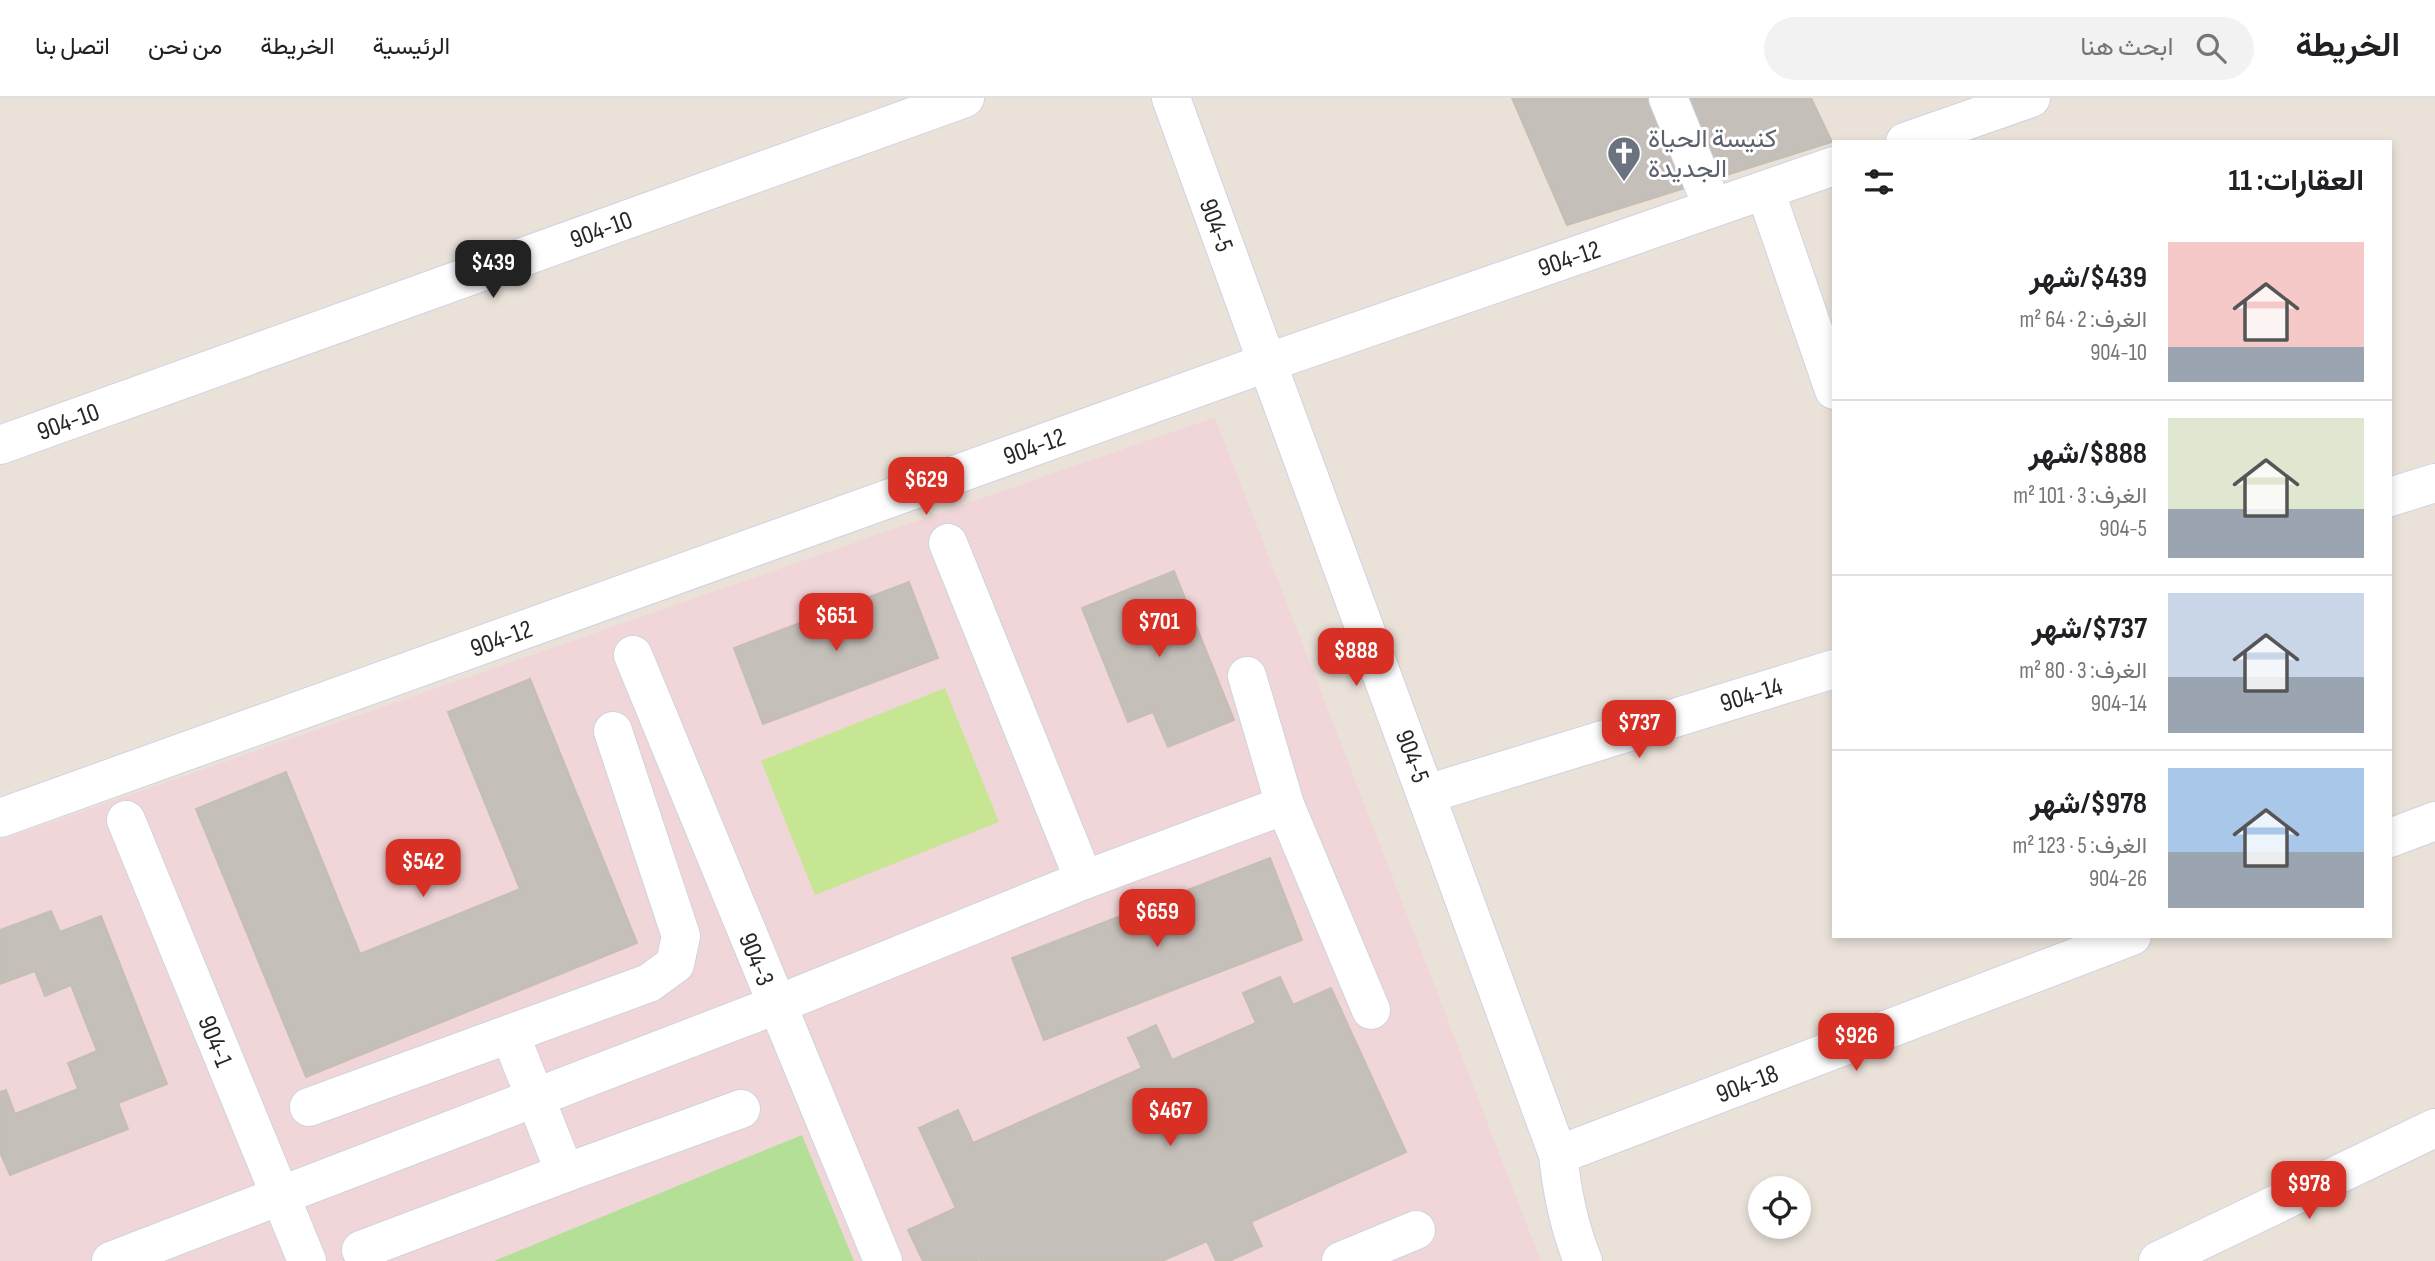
<!DOCTYPE html>
<html lang="ar">
<head>
<meta charset="utf-8">
<style>
  :root { --surface:#fff; --page:#f2f2f2; --text:#202124; --muted:#757577; --line:#e0e0e0; --accent:#d93025 }
  body { margin:0; font-family:"Sofia Sans Condensed",Vazirmatn,sans-serif; background:var(--page); color:var(--text); direction:rtl; height:100vh; display:flex; flex-direction:column; font-size:26px; white-space:nowrap }
  * { box-sizing:border-box; margin:0 }
  p { font-size:23px; color:var(--muted) }
  .icon { flex:none; width:38px; height:38px; fill:none; stroke:currentColor; stroke-width:2; stroke-linecap:round; stroke-linejoin:round }
  .map { position:relative; flex:1; overflow:hidden; direction:ltr }
  .panel { position:absolute; left:1832px; top:42px; width:560px; height:798px; display:flex; flex-direction:column; background:var(--surface); border-radius:0px; box-shadow:0 4px 10px #0003; direction:rtl }
  .panel>* { flex:none }
  .tools { position:absolute; left:1748px; top:1078px; display:grid; gap:14px }
  .tools a { display:grid; place-items:center; width:63px; height:63px; border-radius:50%; background:var(--surface); box-shadow:0 4px 10px #0003; font-size:35px }
  .price { position:absolute; translate:-50% -60px; padding:0 16px; border-radius:14px; background:var(--accent); color:#fff; font-size:23px; line-height:46px; filter:drop-shadow(0 2px 4px #0008) }
  .price::after { content:''; position:absolute; left:50%; top:42px; width:21px; height:16px; margin-left:-10px; background:inherit; clip-path:polygon(0 0,100% 0,50% 100%) }
  .price.current { background:#222; color:#fff }
  ul { padding:0; list-style:none }
  li { display:flex; align-items:center; gap:21px; height:175px; padding:0 28px }
  li+li { border-top:2px solid var(--line) }
  li span { display:grid; place-items:center; flex:none; width:196px; height:140px; border-radius:0px; color:#555 }
  li>.icon { margin-inline-start:auto }
  span .icon { width:84px; height:84px; fill:#fffc; stroke-width:1 }
  li b { font-size:30px }
  h2 { display:flex; justify-content:space-between; align-items:center; height:84px; padding:0 28px; font-size:30px }
  header { display:flex; align-items:center; gap:42px; box-sizing:border-box; height:98px; padding:0 35px; background:var(--surface); border-bottom:2px solid var(--line) }
  header strong { font-size:33px }
  nav { display:flex; gap:38px; margin-inline-start:auto; font-size:24px }
  .search { width:490px; height:63px; background:var(--page); display:flex; align-items:center; gap:18px; box-sizing:border-box; padding:0 24px; border-radius:38px; color:var(--muted); font-size:26px }
  .map>svg:first-child { display:block }
</style>
</head>
<body>
<header>
<strong>الخريطة</strong>
<div class="search"><svg class="icon" aria-label="search" viewBox="0 0 24 24"><circle cx="10" cy="10" r="6"/><path d="M15 15l6 6"/></svg>ابحث هنا</div>
<nav><a>الرئيسية</a><a>الخريطة</a><a>من نحن</a><a>اتصل بنا</a></nav>
</header>
<div class="map">
<svg width="2435" height="1163" viewBox="0 0 2435 1163">
  <rect width="100%" height="100%" fill="#eae2d9"/>
  <polygon fill="#f1d6d9" points="1215,319 1541,1163 0,1163 0,742"/>
  <polygon fill="#b3df97" points="802,1037 854,1163 494,1163"/>
  <polygon fill="#c7e693" points="945,590 999,724 815,797 761,663"/>
  <g fill="#c5bfb9" stroke="#c5beb3" stroke-width="2">
    <polygon points="1512,0 1811,0 1832,44 1567,127"/>
    <polygon points="1174,473 1234,622 1168,649 1153,614 1128,624 1082,510"/>
    <polygon points="909,484 938,560 763,626 734,550"/>
    <polygon points="530,581 637,845 306,979 196,711 286,674 360,856 520,791 448,614"/>
    <polygon points="1270,760 1302,842 1044,942 1012,860"/>
    <polygon points="51,813 60,834 101,818 167,986 118,1005 128,1031 10,1077 0,1054 0,994 6,992 15,1016 78,991 68,965 97,953 71,887 45,898 35,873 0,886 0,832"/>
    <polygon points="1280,879 1293,907 1331,890 1406,1054 1251,1124 1262,1148 1229,1163 1216,1163 1207,1143 1162,1163 981,1163 980,1161 976,1163 923,1163 908,1132 956,1110 919,1030 958,1012 973,1045 1142,970 1128,940 1156,927 1172,962 1256,925 1243,895"/>
  </g>
  <g fill="none" stroke-linecap="round" stroke-linejoin="round">
    <g stroke="#cfd3e0" stroke-width="40">
      <g id="minor">
        <path d="M1171,0c127,353 259,704 387,1057 4,37 11,72 25,106"/>
        <polyline points="1668,0 1713,110"/>
        <polyline points="1905,44 2031,0"/>
        <polyline points="1765,92 1834,292"/>
        <polyline points="0,347 965,0"/>
        <polyline points="2390,399 2435,385"/>
        <polyline points="633,557 883,1163"/>
        <polyline points="1247,578 1285,707 1371,912"/>
        <polyline points="1427,696 1834,571"/>
        <polyline points="0,720 1266,265 1834,68"/>
        <polyline points="126,722 307,1163"/>
        <polyline points="2390,740 2435,723"/>
        <polyline points="1084,782 1285,707"/>
        <polyline points="510,936 565,1075 741,1011"/>
        <polyline points="309,1009 649,885 675,866 681,838 613,633"/>
        <polyline points="1558,1057 2132,838"/>
        <polyline points="361,1152 565,1075"/>
        <polyline points="111,1163 776,907 1084,782 948,445"/>
        <polyline points="1341,1163 1416,1132"/>
        <polyline points="2158,1163 2435,1030"/>
      </g>
    </g>
    <use href="#minor" stroke="#fff" stroke-width="38"/>
  </g>
  <defs>
    <g id="church-pin" transform="scale(1.75)"><path d="M0 17L-7.5 6A9.5 9.5 0 1 1 7.5 6Z" fill="#6b7280" stroke="#fff"/><path d="M-1.2-6h2.4v3.5h3.3v2.4h-3.3V6h-2.4V-.1h-3.3v-2.4h3.3Z" fill="#fff"/></g>
  </defs>
  <g fill-rule="evenodd">
    <use href="#church-pin" x="1624" y="55"/>
  </g>
  <g text-anchor="middle" stroke-width="6" stroke-linejoin="round" paint-order="stroke">
    <g font-size="26" fill="#5b616d" stroke="#fff" text-anchor="start">
      <text x="1648" y="49">كنيسة الحياة<tspan x="1648" dy="30">الجديدة</tspan></text>
    </g>
    <g font-size="26" fill="#272727" stroke="#fff">
      <text transform="translate(1217 127) rotate(70)" y="9">904-5</text>
      <text transform="translate(601 131) rotate(-20)" y="9">904-10</text>
      <text transform="translate(1569 160) rotate(-19)" y="9">904-12</text>
      <text transform="translate(68 323) rotate(-20)" y="9">904-10</text>
      <text transform="translate(1034 348) rotate(-20)" y="9">904-12</text>
      <text transform="translate(501 540) rotate(-20)" y="9">904-12</text>
      <text transform="translate(1751 596) rotate(-17)" y="9">904-14</text>
      <text transform="translate(1413 658) rotate(70)" y="9">904-5</text>
      <text transform="translate(757 861) rotate(68)" y="9">904-3</text>
      <text transform="translate(216 943) rotate(68)" y="9">904-1</text>
      <text transform="translate(1747 985) rotate(-21)" y="9">904-18</text>
    </g>
  </g>
</svg>
<div class="tools">
<a><svg class="icon" aria-label="locate" viewBox="0 0 24 24"><circle cx="12" cy="12" r="6"/><path d="M12 2v4M12 18v4M2 12h4M18 12h4"/></svg></a>
</div>
<b class="price current" style="left:493px;top:202px">$439</b>
<b class="price" style="left:926px;top:419px">$629</b>
<b class="price" style="left:836px;top:555px">$651</b>
<b class="price" style="left:1159px;top:561px">$701</b>
<b class="price" style="left:1356px;top:590px">$888</b>
<b class="price" style="left:1639px;top:662px">$737</b>
<b class="price" style="left:423px;top:801px">$542</b>
<b class="price" style="left:1157px;top:851px">$659</b>
<b class="price" style="left:1856px;top:975px">$926</b>
<b class="price" style="left:1170px;top:1050px">$467</b>
<b class="price" style="left:2309px;top:1123px">$978</b>
<section class="panel">
<h2>العقارات: 11<svg class="icon" aria-label="filters" viewBox="0 0 24 24"><path d="M4 7h16M4 17h16"/><circle cx="9" cy="7" r="2"/><circle cx="15" cy="17" r="2"/></svg></h2>
<ul>
<li><span style="background:linear-gradient(#f6c9c9 75%,#9aa5b1 0)"><svg class="icon" aria-label="home" viewBox="0 0 24 24"><path d="M3 11l9-7 9 7M6 9v11h12V9"/></svg></span><div><b>$439/شهر</b><p>الغرف: 2 · 64 m²</p><p>904-10</p></div></li>
<li><span style="background:linear-gradient(#dfe7d0 65%,#9aa5b1 0)"><svg class="icon" aria-label="home" viewBox="0 0 24 24"><path d="M3 11l9-7 9 7M6 9v11h12V9"/></svg></span><div><b>$888/شهر</b><p>الغرف: 3 · 101 m²</p><p>904-5</p></div></li>
<li><span style="background:linear-gradient(#c9d6e8 60%,#9aa5b1 0)"><svg class="icon" aria-label="home" viewBox="0 0 24 24"><path d="M3 11l9-7 9 7M6 9v11h12V9"/></svg></span><div><b>$737/شهر</b><p>الغرف: 3 · 80 m²</p><p>904-14</p></div></li>
<li><span style="background:linear-gradient(#a9c7e8 60%,#9aa5b1 0)"><svg class="icon" aria-label="home" viewBox="0 0 24 24"><path d="M3 11l9-7 9 7M6 9v11h12V9"/></svg></span><div><b>$978/شهر</b><p>الغرف: 5 · 123 m²</p><p>904-26</p></div></li>
</ul>
</section>
</div>
</body>
</html>
